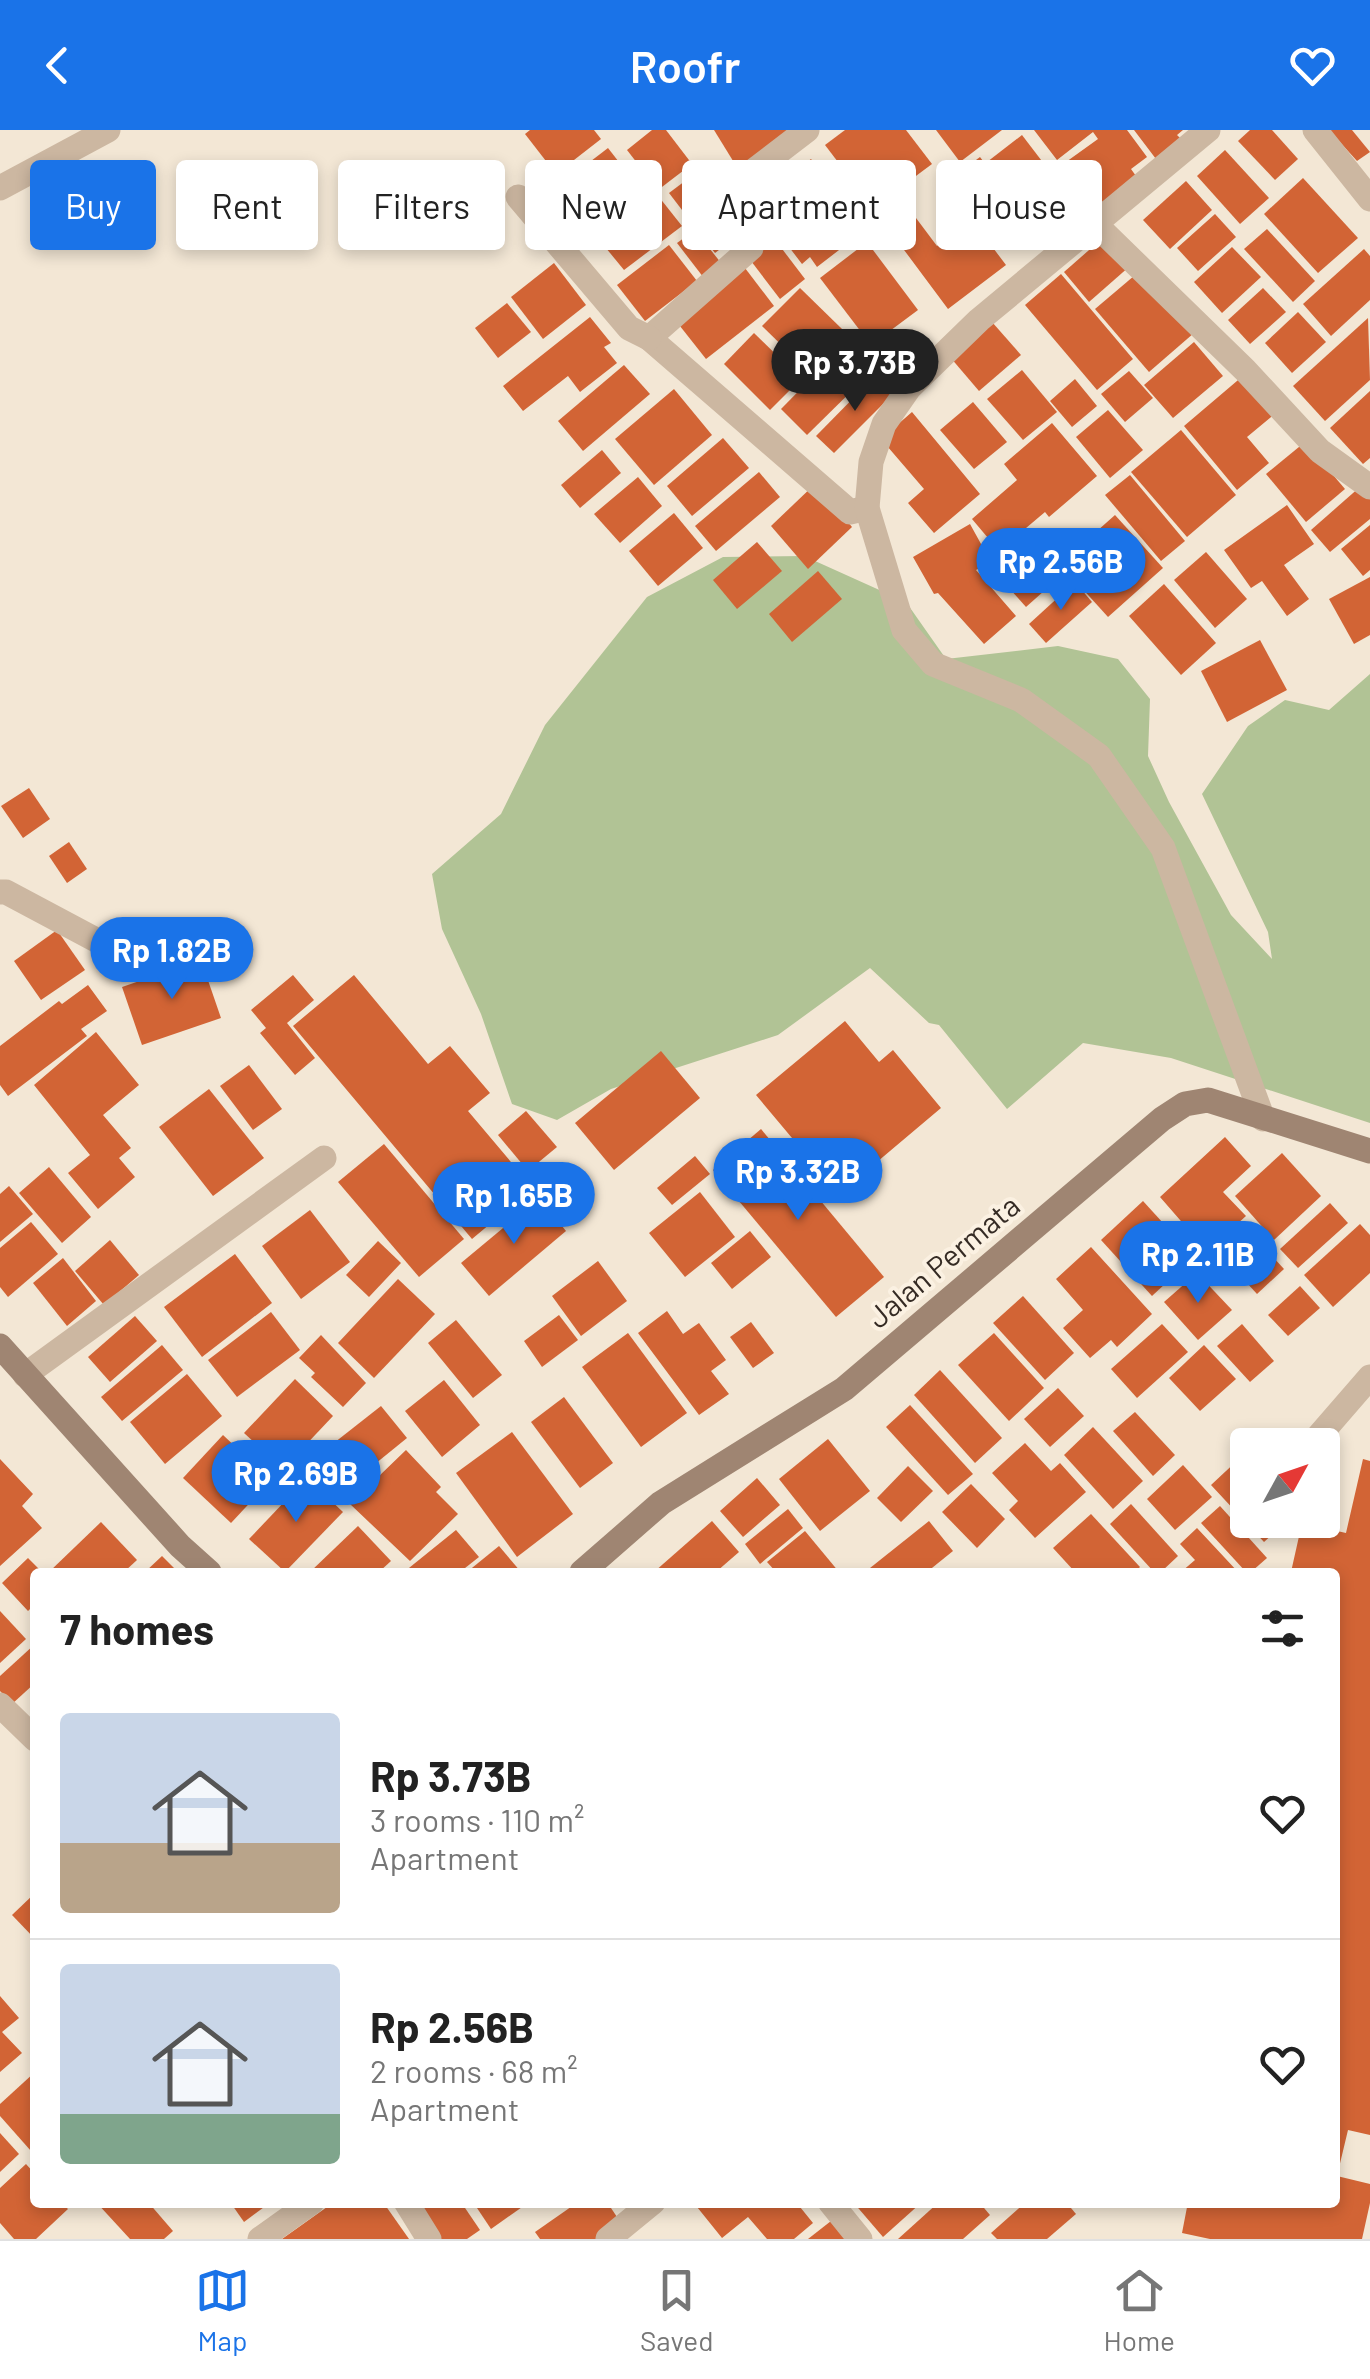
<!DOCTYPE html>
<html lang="en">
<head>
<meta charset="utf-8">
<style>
  :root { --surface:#fff; --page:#f2f2f2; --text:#222; --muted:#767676; --line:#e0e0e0; --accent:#1a73e8 }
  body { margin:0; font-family:Barlow,sans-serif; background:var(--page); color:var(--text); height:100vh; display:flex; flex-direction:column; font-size:38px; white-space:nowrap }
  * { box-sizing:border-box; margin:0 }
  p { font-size:32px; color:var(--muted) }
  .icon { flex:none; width:55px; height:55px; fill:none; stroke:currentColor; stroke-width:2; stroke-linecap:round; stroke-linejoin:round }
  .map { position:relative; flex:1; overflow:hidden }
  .sheet { position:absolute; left:30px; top:1438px; width:1310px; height:640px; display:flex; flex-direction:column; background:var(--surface); border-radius:10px; box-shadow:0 5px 15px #0003 }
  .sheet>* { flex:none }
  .hud { position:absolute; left:30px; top:30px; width:1310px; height:90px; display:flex; gap:20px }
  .needle { width:65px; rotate:50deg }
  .buttons { position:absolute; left:1230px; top:1298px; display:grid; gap:20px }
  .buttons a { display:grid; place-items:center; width:110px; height:110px; border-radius:10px; background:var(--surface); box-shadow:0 5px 15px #0003; font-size:50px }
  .price { position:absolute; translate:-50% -85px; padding:0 22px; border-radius:35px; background:var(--accent); color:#fff; font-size:32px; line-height:65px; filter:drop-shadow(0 2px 5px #0008) }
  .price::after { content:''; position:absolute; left:50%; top:60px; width:30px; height:22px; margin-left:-15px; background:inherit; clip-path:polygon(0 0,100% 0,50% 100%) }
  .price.current { background:#222; color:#fff }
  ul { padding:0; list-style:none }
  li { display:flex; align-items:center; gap:30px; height:250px; padding:0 30px }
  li+li { border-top:2px solid var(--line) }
  li span { display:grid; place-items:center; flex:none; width:280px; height:200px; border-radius:10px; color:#555 }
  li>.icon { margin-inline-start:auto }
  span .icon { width:120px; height:120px; fill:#fffc; stroke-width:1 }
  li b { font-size:42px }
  h2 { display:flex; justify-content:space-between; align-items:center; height:120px; padding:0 30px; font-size:42px }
  .tag { padding:0 35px; border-radius:10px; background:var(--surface); box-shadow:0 5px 15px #0003; font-size:35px; line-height:90px }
  .tag.current { background:var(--accent); color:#fff }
  header { display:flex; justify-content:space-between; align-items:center; height:130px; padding:0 30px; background:var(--accent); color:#fff; font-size:45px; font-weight:600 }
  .tab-bar { display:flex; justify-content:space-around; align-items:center; height:140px; border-top:2px solid var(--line); background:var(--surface); font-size:28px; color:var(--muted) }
  .tab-bar a { display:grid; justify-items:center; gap:5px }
  .tab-bar .current { color:var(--accent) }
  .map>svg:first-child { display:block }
</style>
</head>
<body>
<header><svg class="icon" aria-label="back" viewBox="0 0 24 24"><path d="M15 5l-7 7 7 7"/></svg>Roofr<svg class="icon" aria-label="heart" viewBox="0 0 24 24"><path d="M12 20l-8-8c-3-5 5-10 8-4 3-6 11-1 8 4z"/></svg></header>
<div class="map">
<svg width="1370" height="2109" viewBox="0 0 1370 2109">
  <rect width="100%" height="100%" fill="#f3e7d5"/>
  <polygon fill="#b1c395" points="804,426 906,472 946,529 1058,516 1118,529 1150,569 1148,626 1169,672 1231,785 1272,829 1268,802 1202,664 1248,596 1285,570 1329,580 1370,544 1370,993 1171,928 1083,913 1007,979 939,895 929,893 870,838 778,905 611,959 557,990 512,974 481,884 442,799 432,744 501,684 545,595 647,467 723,427"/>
  <g fill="#d26435">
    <polygon points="530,0 594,0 601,9 556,44 525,4"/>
    <polygon points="652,0 666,0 692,34 658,60 627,20"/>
    <polygon points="714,0 793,0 738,39"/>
    <polygon points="845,0 906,0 932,34 873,78 825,15"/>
    <polygon points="936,0 1002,0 960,32"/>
    <polygon points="1034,0 1127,0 1147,27 1131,39 1136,46 1092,80 1059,37 1098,9 1093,2 1057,30"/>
    <polygon points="1134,0 1183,0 1177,5 1181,9 1156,29"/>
    <polygon points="1250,0 1272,0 1298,29 1275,50 1238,11"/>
    <polygon points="1329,0 1352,0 1370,22 1357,31"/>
    <polygon points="1022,5 1080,81 1045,108 987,32"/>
    <polygon points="608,18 643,63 584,110 548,64"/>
    <polygon points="1225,20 1269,68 1240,94 1197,46"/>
    <polygon points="980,27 1024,85 996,106 952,48"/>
    <polygon points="811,29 865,100 817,137 810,127 802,134 776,100 784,93 763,66"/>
    <polygon points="701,39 748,98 715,123 669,63"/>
    <polygon points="1303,48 1358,108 1318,143 1264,84"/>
    <polygon points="1186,51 1212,80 1170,119 1143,90"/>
    <polygon points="659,67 682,96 624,140 601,112"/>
    <polygon points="904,72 937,116 972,90 1006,135 948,179 881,89"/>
    <polygon points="1215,84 1236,107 1198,141 1177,118"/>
    <polygon points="1267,99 1315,151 1293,172 1244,119"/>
    <polygon points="695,100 725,138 707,152 677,113"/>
    <polygon points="1105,106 1130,136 1089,172 1064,142"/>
    <polygon points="773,107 805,149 780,169 748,127"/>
    <polygon points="867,112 918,180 871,215 820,148"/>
    <polygon points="669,115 697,151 645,191 617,155"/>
    <polygon points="1232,117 1261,147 1222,183 1194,152"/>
    <polygon points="1364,119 1370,126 1370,170 1331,206 1303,174"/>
    <polygon points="554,133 586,175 543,209 511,167"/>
    <polygon points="745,138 774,176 706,229 676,191"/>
    <polygon points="1141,140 1194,203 1149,242 1095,179"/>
    <polygon points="1061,144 1133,229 1097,260 1025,175"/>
    <polygon points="800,158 842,199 805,238 762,196"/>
    <polygon points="1263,158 1286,182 1250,214 1228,190"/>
    <polygon points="507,173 531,202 498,228 475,198"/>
    <polygon points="1298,182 1326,212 1292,243 1265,213"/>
    <polygon points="590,187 611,213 604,217 617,233 580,262 568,246 523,281 503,256"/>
    <polygon points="1368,188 1370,250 1325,291 1293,256"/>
    <polygon points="992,192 1021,225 979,261 950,227"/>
    <polygon points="754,203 801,249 770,280 724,234"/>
    <polygon points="848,211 875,238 807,305 781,279"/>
    <polygon points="1194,212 1223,246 1173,288 1144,255"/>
    <polygon points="624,235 650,264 583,321 558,291"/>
    <polygon points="1022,240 1057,282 1023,310 987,269"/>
    <polygon points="1129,241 1153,268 1125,292 1101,264"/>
    <polygon points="876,245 894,263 834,323 816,306"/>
    <polygon points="1244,245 1276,283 1247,307 1269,333 1237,360 1184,296"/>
    <polygon points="1075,249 1097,276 1072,297 1050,271"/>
    <polygon points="674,259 712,305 654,355 615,309"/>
    <polygon points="1370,261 1370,328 1363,334 1330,298"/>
    <polygon points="973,272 1007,312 974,339 940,300"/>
    <polygon points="1108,280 1143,320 1110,348 1076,307"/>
    <polygon points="912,282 980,364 934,403 908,373 924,359 881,309"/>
    <polygon points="1052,293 1097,346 1049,387 1045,382 999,421 972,389 1017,350 1004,334"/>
    <polygon points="1181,300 1236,365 1187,407 1131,342"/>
    <polygon points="723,308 749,338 692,386 667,356"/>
    <polygon points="1305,312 1345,359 1306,392 1266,344"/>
    <polygon points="602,320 621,343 580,378 561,355"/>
    <polygon points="759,342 780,367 716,421 695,396"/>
    <polygon points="1130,345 1185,411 1161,431 1105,365"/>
    <polygon points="638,347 662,376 620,413 594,384"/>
    <polygon points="816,353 852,397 808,439 771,396"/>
    <polygon points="1361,356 1370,367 1370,389 1330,422 1311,400"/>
    <polygon points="1287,375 1314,414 1284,435 1309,469 1287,486 1262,451 1251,458 1224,420"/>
    <polygon points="674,383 703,418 658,456 629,421"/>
    <polygon points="1115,385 1163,438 1108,487 1060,434"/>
    <polygon points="970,394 991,432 976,440 1016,486 984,514 938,463 934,464 913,427"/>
    <polygon points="1370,395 1370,440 1363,446 1341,419"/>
    <polygon points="757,412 782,441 737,479 713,450"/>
    <polygon points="1036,416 1062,445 1026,477 1000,448"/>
    <polygon points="1206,422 1247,469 1215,498 1174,450"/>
    <polygon points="818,441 842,469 792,512 769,484"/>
    <polygon points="1370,447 1370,505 1354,514 1329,469"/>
    <polygon points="1075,452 1092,472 1046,513 1029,494"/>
    <polygon points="1164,454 1216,513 1181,545 1129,486"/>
    <polygon points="1260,510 1287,560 1227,592 1201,541"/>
    <polygon points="29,658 50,689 23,708 1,676"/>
    <polygon points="69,712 87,739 67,753 49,726"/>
    <polygon points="57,800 85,840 41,870 14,831"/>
    <polygon points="201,830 221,888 142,915 122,857"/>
    <polygon points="293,845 314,870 287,893 315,928 295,945 260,903 266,898 251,880"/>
    <polygon points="354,845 428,934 450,916 490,963 468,981 533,1058 472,1109 293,896"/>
    <polygon points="88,855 107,881 81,899 87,906 8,966 0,955 0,916 59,871 62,874"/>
    <polygon points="845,891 879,932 893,920 941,978 839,1064 756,965"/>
    <polygon points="96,902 139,955 103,985 131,1018 119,1028 135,1047 98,1079 68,1043 90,1025 34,955"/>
    <polygon points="661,921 700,968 614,1040 575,993"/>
    <polygon points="249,935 282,979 253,1000 220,956"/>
    <polygon points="209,959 264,1028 213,1066 159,997"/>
    <polygon points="526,981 557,1017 528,1041 498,1005"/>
    <polygon points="761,999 884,1147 836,1187 713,1040"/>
    <polygon points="1225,1007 1251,1036 1223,1062 1246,1086 1207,1121 1160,1067"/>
    <polygon points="384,1014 464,1109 419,1147 338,1052"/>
    <polygon points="1282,1023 1321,1066 1274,1110 1235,1066"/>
    <polygon points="695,1026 710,1044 672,1075 657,1058"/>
    <polygon points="49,1037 91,1087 62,1113 19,1063"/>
    <polygon points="9,1056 33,1084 0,1112 0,1064"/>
    <polygon points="700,1062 735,1107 685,1147 649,1103"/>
    <polygon points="539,1068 566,1101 489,1166 461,1133"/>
    <polygon points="1143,1071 1194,1127 1152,1166 1101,1110"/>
    <polygon points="1330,1073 1348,1093 1298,1138 1280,1119"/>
    <polygon points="310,1080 350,1132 301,1169 262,1116"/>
    <polygon points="31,1092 58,1124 8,1167 0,1157 0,1118"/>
    <polygon points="1360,1094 1370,1105 1370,1143 1333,1177 1304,1145"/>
    <polygon points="750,1101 771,1127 732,1159 711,1133"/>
    <polygon points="1251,1103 1284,1139 1257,1164 1224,1128"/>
    <polygon points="110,1110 139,1145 104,1175 75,1141"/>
    <polygon points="378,1111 401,1133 369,1167 346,1145"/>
    <polygon points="1091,1117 1152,1184 1117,1217 1111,1210 1090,1228 1063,1198 1083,1180 1056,1149"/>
    <polygon points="235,1124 272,1173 202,1227 164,1177"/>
    <polygon points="63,1128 96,1171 67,1196 33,1153"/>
    <polygon points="598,1131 627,1171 581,1206 552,1166"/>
    <polygon points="1197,1143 1232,1180 1198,1210 1164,1172"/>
    <polygon points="398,1149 435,1184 374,1248 338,1213"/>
    <polygon points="1300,1156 1320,1178 1288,1206 1268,1185"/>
    <polygon points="1023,1166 1074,1223 1045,1250 993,1193"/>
    <polygon points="667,1181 683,1204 699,1193 726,1230 711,1241 729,1264 699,1285 638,1203"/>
    <polygon points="271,1182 300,1220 237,1267 208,1230"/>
    <polygon points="559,1185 578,1210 542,1237 524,1211"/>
    <polygon points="135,1186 157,1211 110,1252 88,1227"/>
    <polygon points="456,1190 502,1245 473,1268 428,1213"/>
    <polygon points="751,1192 774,1223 753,1238 730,1207"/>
    <polygon points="1162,1194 1188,1222 1137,1268 1111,1239"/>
    <polygon points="1242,1194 1274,1231 1250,1252 1217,1216"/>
    <polygon points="628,1203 687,1283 641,1317 582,1237"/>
    <polygon points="994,1203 1044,1258 1009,1291 958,1235"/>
    <polygon points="321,1205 366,1253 343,1277 311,1247 315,1243 299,1228"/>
    <polygon points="162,1215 183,1240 122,1291 101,1267"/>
    <polygon points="1204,1215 1236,1249 1200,1281 1169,1248"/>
    <polygon points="940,1240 1002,1308 975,1333 914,1265"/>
    <polygon points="187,1244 222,1286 165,1334 130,1292"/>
    <polygon points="295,1249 333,1286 283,1339 244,1303"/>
    <polygon points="444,1250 480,1295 442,1327 405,1281"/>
    <polygon points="1058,1258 1084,1286 1050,1317 1024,1289"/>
    <polygon points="564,1267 613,1333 580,1358 531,1292"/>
    <polygon points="910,1275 973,1344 948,1365 886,1297"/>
    <polygon points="381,1276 407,1308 338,1364 311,1331"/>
    <polygon points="1135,1282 1175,1325 1153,1346 1113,1301"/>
    <polygon points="1093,1297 1143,1351 1113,1379 1064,1325"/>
    <polygon points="512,1302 573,1384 517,1427 456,1343"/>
    <polygon points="223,1305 271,1350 231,1393 183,1348"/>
    <polygon points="828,1309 870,1361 820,1401 779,1349"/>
    <polygon points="1025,1313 1051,1341 1060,1333 1086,1362 1035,1408 1009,1380 1018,1371 992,1343"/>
    <polygon points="406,1320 441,1357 436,1362 458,1384 410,1431 350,1374"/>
    <polygon points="1241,1327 1248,1335 1248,1390 1288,1390 1264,1412 1211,1355"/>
    <polygon points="0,1329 33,1364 22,1376 42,1398 0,1436"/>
    <polygon points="1363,1329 1370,1331 1370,2005 1348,2000 1337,2046 1370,2054 1370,2073 1362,2109 1210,2109 1182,2103 1188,2072 1335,2072 1335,1442 1291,1442 1302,1393 1346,1403"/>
    <polygon points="1183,1335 1212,1367 1175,1400 1147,1369"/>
    <polygon points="908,1336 933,1361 901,1392 877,1368"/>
    <polygon points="307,1348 343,1382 285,1442 249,1409"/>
    <polygon points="757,1348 780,1375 743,1407 720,1381"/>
    <polygon points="971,1354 1005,1389 977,1418 942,1382"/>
    <polygon points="1131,1374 1178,1426 1161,1442 1154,1442 1110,1394"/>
    <polygon points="1220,1376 1267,1428 1251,1442 1246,1442 1201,1393"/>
    <polygon points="788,1379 803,1398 760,1434 745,1414"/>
    <polygon points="1091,1384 1140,1437 1135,1442 1075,1442 1053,1418"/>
    <polygon points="712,1391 739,1422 716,1442 654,1442"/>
    <polygon points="929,1391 953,1421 927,1442 865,1442"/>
    <polygon points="101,1392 137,1430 124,1442 49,1442"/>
    <polygon points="358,1396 391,1431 379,1442 310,1442"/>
    <polygon points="1197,1398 1238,1442 1181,1442 1195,1430 1180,1414"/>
    <polygon points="456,1400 479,1427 460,1442 404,1442"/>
    <polygon points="805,1401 839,1442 776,1442 767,1432"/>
    <polygon points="499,1416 521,1442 467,1442"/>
    <polygon points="162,1426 178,1442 145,1442"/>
    <polygon points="28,1428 42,1442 35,1442 35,1474 28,1481 2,1453"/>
    <polygon points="0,1481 26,1509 0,1533"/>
    <polygon points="35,1514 35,1553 12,1574 0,1561 0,1546"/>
    <polygon points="35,1763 35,1809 12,1785"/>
    <polygon points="0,1866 19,1888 2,1902 22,1923 0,1942"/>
    <polygon points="35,1942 35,2018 31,2021 0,1986 0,1974"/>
    <polygon points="0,2003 19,2024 0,2042"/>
    <polygon points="26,2034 35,2044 35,2072 61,2072 68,2079 36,2109 14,2109 0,2093 0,2058"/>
    <polygon points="96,2072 148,2072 173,2101 164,2109 130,2109"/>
    <polygon points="230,2072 271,2072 244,2092"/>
    <polygon points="334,2072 383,2072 409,2109 282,2109"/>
    <polygon points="422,2072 461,2072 480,2100 467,2109 437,2109 415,2078"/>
    <polygon points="473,2072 523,2072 525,2075 491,2099"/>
    <polygon points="578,2072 607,2072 621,2093 598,2109 540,2109 535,2102"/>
    <polygon points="693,2072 796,2072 813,2093 794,2109 767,2109 748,2087 722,2108"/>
    <polygon points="853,2072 922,2072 883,2107"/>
    <polygon points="939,2072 979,2072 990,2085 963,2109 898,2109"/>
    <polygon points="1026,2072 1066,2072 1076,2084 1047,2109 997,2109 991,2103"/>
    <polygon points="831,2091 846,2109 808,2109"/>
  </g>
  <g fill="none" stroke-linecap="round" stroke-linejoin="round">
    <polyline stroke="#ccb7a1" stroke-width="25" points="0,58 108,0"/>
    <g stroke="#ccb7a1" stroke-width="25">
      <polyline points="807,0 730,59 752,89 751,118 649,208 850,382 867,378"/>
      <polyline points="1208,0 979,190 909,258 884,294 871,332 867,378 904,500 933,534 1021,570 1099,626 1163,718 1263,989"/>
      <polyline points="1315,0 1370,69"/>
      <polyline points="518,67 629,198 649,208"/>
      <polyline points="1094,93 1245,240 1320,321 1370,357"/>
      <polyline points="0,762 6,762 128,827"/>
      <polyline points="25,1245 324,1028"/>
      <polyline points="1311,1315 1370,1247"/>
      <polyline points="0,1575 35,1609"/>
      <polyline points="406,2072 429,2109"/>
      <polyline points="830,2072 860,2109"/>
      <polyline points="260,2109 312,2072"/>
      <polyline points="608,2109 653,2072"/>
    </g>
    <g stroke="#9f8572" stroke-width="25">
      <polyline points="0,1216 180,1416 209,1442"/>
      <polyline points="582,1442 661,1373 844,1259 1162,989 1185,974 1208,970 1370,1021"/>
    </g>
  </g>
  <g text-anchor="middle" stroke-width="8" stroke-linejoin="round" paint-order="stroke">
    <g font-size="30" fill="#352b24" stroke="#fbf1e2">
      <text transform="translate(944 1132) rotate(-40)" y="10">Jalan Permata</text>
    </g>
  </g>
</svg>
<div class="buttons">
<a><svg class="needle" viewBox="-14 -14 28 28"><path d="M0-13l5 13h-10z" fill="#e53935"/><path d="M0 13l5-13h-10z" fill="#767676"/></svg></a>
</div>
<b class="price current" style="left:855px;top:284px">Rp 3.73B</b>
<b class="price" style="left:1061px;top:483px">Rp 2.56B</b>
<b class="price" style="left:172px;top:872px">Rp 1.82B</b>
<b class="price" style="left:798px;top:1093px">Rp 3.32B</b>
<b class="price" style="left:514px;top:1117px">Rp 1.65B</b>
<b class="price" style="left:1198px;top:1176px">Rp 2.11B</b>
<b class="price" style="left:296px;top:1395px">Rp 2.69B</b>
<div class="hud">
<a class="tag current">Buy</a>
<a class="tag">Rent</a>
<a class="tag">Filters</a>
<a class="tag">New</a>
<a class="tag">Apartment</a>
<a class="tag">House</a>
</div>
<section class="sheet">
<h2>7 homes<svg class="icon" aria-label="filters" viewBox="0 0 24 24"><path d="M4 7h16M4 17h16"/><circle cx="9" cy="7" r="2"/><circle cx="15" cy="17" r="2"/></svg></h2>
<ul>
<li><span style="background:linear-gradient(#c9d6e8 65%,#b9a48a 0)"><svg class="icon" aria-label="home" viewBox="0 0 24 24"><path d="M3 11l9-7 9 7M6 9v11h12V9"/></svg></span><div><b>Rp 3.73B</b><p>3 rooms · 110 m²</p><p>Apartment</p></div><svg class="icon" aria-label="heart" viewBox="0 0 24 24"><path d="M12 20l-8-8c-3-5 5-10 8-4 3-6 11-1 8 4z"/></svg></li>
<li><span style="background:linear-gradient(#c9d6e8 75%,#7fa58c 0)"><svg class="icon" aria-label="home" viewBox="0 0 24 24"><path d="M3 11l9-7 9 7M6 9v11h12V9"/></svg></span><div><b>Rp 2.56B</b><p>2 rooms · 68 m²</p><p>Apartment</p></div><svg class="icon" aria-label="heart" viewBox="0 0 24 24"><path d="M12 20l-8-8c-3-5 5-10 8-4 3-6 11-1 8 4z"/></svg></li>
</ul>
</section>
</div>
<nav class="tab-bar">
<a class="current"><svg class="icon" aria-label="map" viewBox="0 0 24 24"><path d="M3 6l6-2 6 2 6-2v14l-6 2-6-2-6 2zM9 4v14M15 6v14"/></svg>Map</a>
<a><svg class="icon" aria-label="saved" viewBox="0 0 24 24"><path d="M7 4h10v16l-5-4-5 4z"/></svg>Saved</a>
<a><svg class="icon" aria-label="home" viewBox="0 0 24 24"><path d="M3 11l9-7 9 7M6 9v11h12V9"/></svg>Home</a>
</nav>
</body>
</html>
